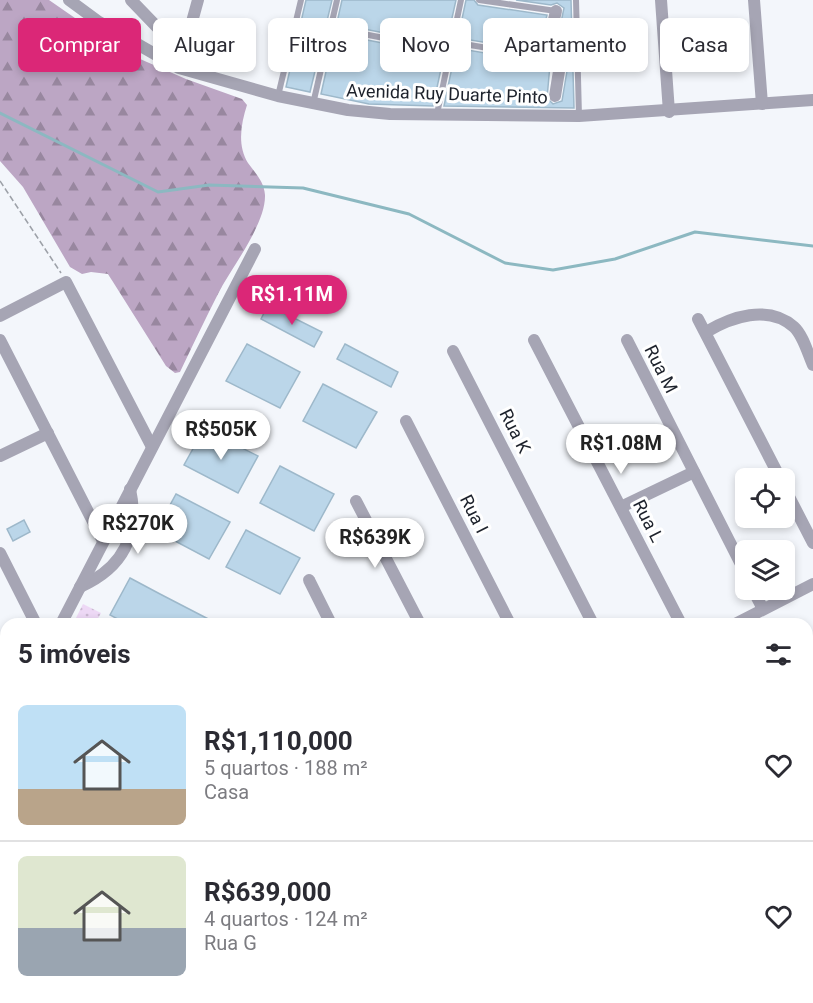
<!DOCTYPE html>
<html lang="pt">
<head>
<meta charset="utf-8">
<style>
  :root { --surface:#fff; --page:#f7f7f7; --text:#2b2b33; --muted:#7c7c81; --line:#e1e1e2; --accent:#db2777 }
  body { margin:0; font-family:Roboto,sans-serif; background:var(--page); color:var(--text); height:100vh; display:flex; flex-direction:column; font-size:22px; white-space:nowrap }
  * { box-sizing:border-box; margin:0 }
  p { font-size:20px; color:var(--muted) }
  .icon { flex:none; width:33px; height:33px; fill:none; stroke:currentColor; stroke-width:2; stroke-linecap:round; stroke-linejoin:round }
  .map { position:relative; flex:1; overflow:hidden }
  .sheet { position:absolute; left:0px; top:618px; width:813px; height:386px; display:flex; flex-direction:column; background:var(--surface); border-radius:18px 18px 0 0; box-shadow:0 3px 9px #0003 }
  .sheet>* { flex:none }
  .hud { position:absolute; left:18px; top:18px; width:777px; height:54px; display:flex; gap:12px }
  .fabs { position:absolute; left:735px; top:468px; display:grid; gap:12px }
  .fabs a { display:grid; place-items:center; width:60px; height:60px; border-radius:9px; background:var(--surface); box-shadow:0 3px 9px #0003; font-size:30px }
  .price { position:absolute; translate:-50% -51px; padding:0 14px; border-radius:21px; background:#fff; color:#222; font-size:20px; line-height:39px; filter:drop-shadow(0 2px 3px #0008) }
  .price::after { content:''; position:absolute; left:50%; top:36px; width:18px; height:14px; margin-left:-9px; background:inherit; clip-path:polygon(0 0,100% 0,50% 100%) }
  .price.on { background:var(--accent); color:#fff }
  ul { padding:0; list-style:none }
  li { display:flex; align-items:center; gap:18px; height:150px; padding:0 18px }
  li+li { border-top:2px solid var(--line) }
  li span { display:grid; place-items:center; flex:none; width:168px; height:120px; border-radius:9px; color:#555 }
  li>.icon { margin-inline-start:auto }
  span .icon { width:72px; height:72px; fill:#fffc; stroke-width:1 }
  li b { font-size:26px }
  h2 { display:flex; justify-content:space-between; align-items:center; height:72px; padding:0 18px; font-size:26px }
  .pill { padding:0 21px; border-radius:9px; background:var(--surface); box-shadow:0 3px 9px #0003; font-size:21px; line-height:54px }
  .pill.on { background:var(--accent); color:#fff }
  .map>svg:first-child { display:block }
</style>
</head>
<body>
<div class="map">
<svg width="813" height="1003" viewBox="0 0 813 1003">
  <defs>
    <pattern id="forest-firs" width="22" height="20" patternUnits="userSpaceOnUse" patternTransform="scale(1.5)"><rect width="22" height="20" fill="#bca6c4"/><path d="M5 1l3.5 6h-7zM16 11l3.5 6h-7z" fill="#98879f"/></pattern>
    <pattern id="park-dots" width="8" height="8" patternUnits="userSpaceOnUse" patternTransform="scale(1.5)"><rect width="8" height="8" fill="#edd8f5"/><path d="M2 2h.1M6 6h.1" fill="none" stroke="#cbb9d2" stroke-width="1.8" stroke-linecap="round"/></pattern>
  </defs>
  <rect width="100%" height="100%" fill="#f3f6fb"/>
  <path fill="url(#forest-firs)" d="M0,0h49l75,52 62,27 56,20 5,6c-6,19 -10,40 1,58 7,10 16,18 17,32 1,28 -32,71 -45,95 -14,27 -27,55 -40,82l-5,1 -9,-7 -58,-92 -17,-2 -9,2 -12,-7 -47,-80 -23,-26z"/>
  <polygon fill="url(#park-dots)" points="83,604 101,613 95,624 73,624"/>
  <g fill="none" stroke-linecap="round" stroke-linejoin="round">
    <polyline stroke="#8cb8c1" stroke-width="3" points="0,113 158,192 209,185 303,188 409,214 505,263 553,270 615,259 695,232 813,246"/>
  </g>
  <g fill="#bbd6e9" stroke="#9db8ca" stroke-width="1.5">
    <polygon points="306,0 332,0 310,92 286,87"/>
    <polygon points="342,0 456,0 446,45 354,27 348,30 352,37 444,55 433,106 369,104 321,94"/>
    <polygon points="466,0 474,0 478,5 547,15 538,51 458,38"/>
    <polygon points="516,0 571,0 574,108 444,106 456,48 538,62 544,66 550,65 547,98 553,104 562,101 568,65 562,54 555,51 564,8 557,3 551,5"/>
    <polygon points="268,305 322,332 314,347 261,319"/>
    <polygon points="247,344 300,372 280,408 226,381"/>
    <polygon points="345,344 398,372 391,387 337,359"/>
    <polygon points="323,384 377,412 356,448 303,421"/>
    <polygon points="204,429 258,456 238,493 184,465"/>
    <polygon points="280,466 334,494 314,531 260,503"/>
    <polygon points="176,494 230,522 209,559 156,531"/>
    <polygon points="24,520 30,532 13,541 7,529"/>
    <polygon points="246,530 300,558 280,594 226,567"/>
    <polygon points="130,578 160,594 218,624 127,624 110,615"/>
  </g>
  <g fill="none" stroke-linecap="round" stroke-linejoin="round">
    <polyline stroke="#9da1a8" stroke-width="1.5" stroke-dasharray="6 3" stroke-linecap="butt" points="0,181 61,273"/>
    <g stroke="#a6a5b4" stroke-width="6">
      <polyline points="479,0 556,11"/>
      <polyline points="576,0 579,116"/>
      <polyline points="353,32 451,51"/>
      <polyline points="452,42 547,58"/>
      <polyline points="278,96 301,0"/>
      <polyline points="313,104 337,0"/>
      <polyline points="437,114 461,0"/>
    </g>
    <g stroke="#a6a5b4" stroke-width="12">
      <polyline points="69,0 99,22 179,68 278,96 348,110 390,114 579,116 813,100"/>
      <polyline points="131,0 183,54"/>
      <polyline points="661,0 669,112"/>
      <polyline points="754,0 762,104"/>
      <polyline points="182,58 198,0"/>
      <polyline points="545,58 556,11"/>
      <polyline points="555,96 560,65 556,59"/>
      <polyline points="0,316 66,282 152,447"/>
      <polyline points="698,319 780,478"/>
      <path d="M706,332c25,-15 62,-28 88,-5 9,8 14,27 19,38"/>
      <polyline points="0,340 103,541"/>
      <polyline points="534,340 681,624"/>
      <polyline points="627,340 746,574"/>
      <polyline points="453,351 593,624"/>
      <polyline points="406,421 510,624"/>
      <polyline points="0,456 48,433"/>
      <polyline points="784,487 813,543"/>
      <polyline points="356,501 420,624"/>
      <polyline points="621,507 694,472"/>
      <polyline points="0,553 36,624"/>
      <polyline points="309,580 331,624"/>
      <path d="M80,587c43,-19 60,-52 50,-98"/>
      <polyline points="753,590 763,609"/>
      <polyline points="61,624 255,249"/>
      <polyline points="735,624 813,584"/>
      <polyline points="0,673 6,673"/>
      <polyline points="807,673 813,670"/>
      <polyline points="807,793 813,804"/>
      <polyline points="0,953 6,954"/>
      <polyline points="807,956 813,966"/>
      <polyline points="205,998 209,1003"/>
      <polyline points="329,998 333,1003"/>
      <polyline points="410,998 414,1003"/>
      <polyline points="479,998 482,1003"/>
      <polyline points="639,998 642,1003"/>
      <polyline points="731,998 734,1003"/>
      <polyline points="23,1003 28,998"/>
      <polyline points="98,1003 104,998"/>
      <polyline points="343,1003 352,998"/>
    </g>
  </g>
  <g text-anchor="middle" stroke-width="6" stroke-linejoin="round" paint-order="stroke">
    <g font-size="18" fill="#1c212b" stroke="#fff">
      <text transform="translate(447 94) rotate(2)" y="6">Avenida Ruy Duarte Pinto</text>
      <text transform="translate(661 369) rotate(63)" y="6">Rua M</text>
      <text transform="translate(515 431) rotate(63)" y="6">Rua K</text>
      <text transform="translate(474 514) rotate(63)" y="6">Rua I</text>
      <text transform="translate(648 521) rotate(63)" y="6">Rua L</text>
    </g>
  </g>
</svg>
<div class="fabs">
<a><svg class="icon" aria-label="locate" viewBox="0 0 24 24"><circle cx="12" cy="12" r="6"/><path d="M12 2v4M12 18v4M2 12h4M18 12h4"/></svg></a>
<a><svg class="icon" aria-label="layers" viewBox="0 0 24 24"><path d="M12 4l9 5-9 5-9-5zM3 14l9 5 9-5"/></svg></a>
</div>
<b class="price on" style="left:292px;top:326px">R$1.11M</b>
<b class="price" style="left:221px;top:461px">R$505K</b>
<b class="price" style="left:621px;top:475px">R$1.08M</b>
<b class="price" style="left:138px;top:555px">R$270K</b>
<b class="price" style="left:375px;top:569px">R$639K</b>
<div class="hud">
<a class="pill on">Comprar</a>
<a class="pill">Alugar</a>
<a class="pill">Filtros</a>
<a class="pill">Novo</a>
<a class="pill">Apartamento</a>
<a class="pill">Casa</a>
</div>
<section class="sheet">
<h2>5 imóveis<svg class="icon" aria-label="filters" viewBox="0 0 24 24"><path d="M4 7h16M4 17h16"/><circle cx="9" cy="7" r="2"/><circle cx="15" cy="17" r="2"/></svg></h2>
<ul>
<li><span style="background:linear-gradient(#bfe0f5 70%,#b9a48a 0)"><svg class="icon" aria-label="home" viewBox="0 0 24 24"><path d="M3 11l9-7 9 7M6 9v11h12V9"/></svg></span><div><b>R$1,110,000</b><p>5 quartos · 188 m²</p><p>Casa</p></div><svg class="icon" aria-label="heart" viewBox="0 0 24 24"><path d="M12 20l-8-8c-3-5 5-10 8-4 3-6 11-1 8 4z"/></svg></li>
<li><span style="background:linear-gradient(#dfe7d0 60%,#9aa5b1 0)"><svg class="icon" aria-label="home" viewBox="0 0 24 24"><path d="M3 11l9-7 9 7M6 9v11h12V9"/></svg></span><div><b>R$639,000</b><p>4 quartos · 124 m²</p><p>Rua G</p></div><svg class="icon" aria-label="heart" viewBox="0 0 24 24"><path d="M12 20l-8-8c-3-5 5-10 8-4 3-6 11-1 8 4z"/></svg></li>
</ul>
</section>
</div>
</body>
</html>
